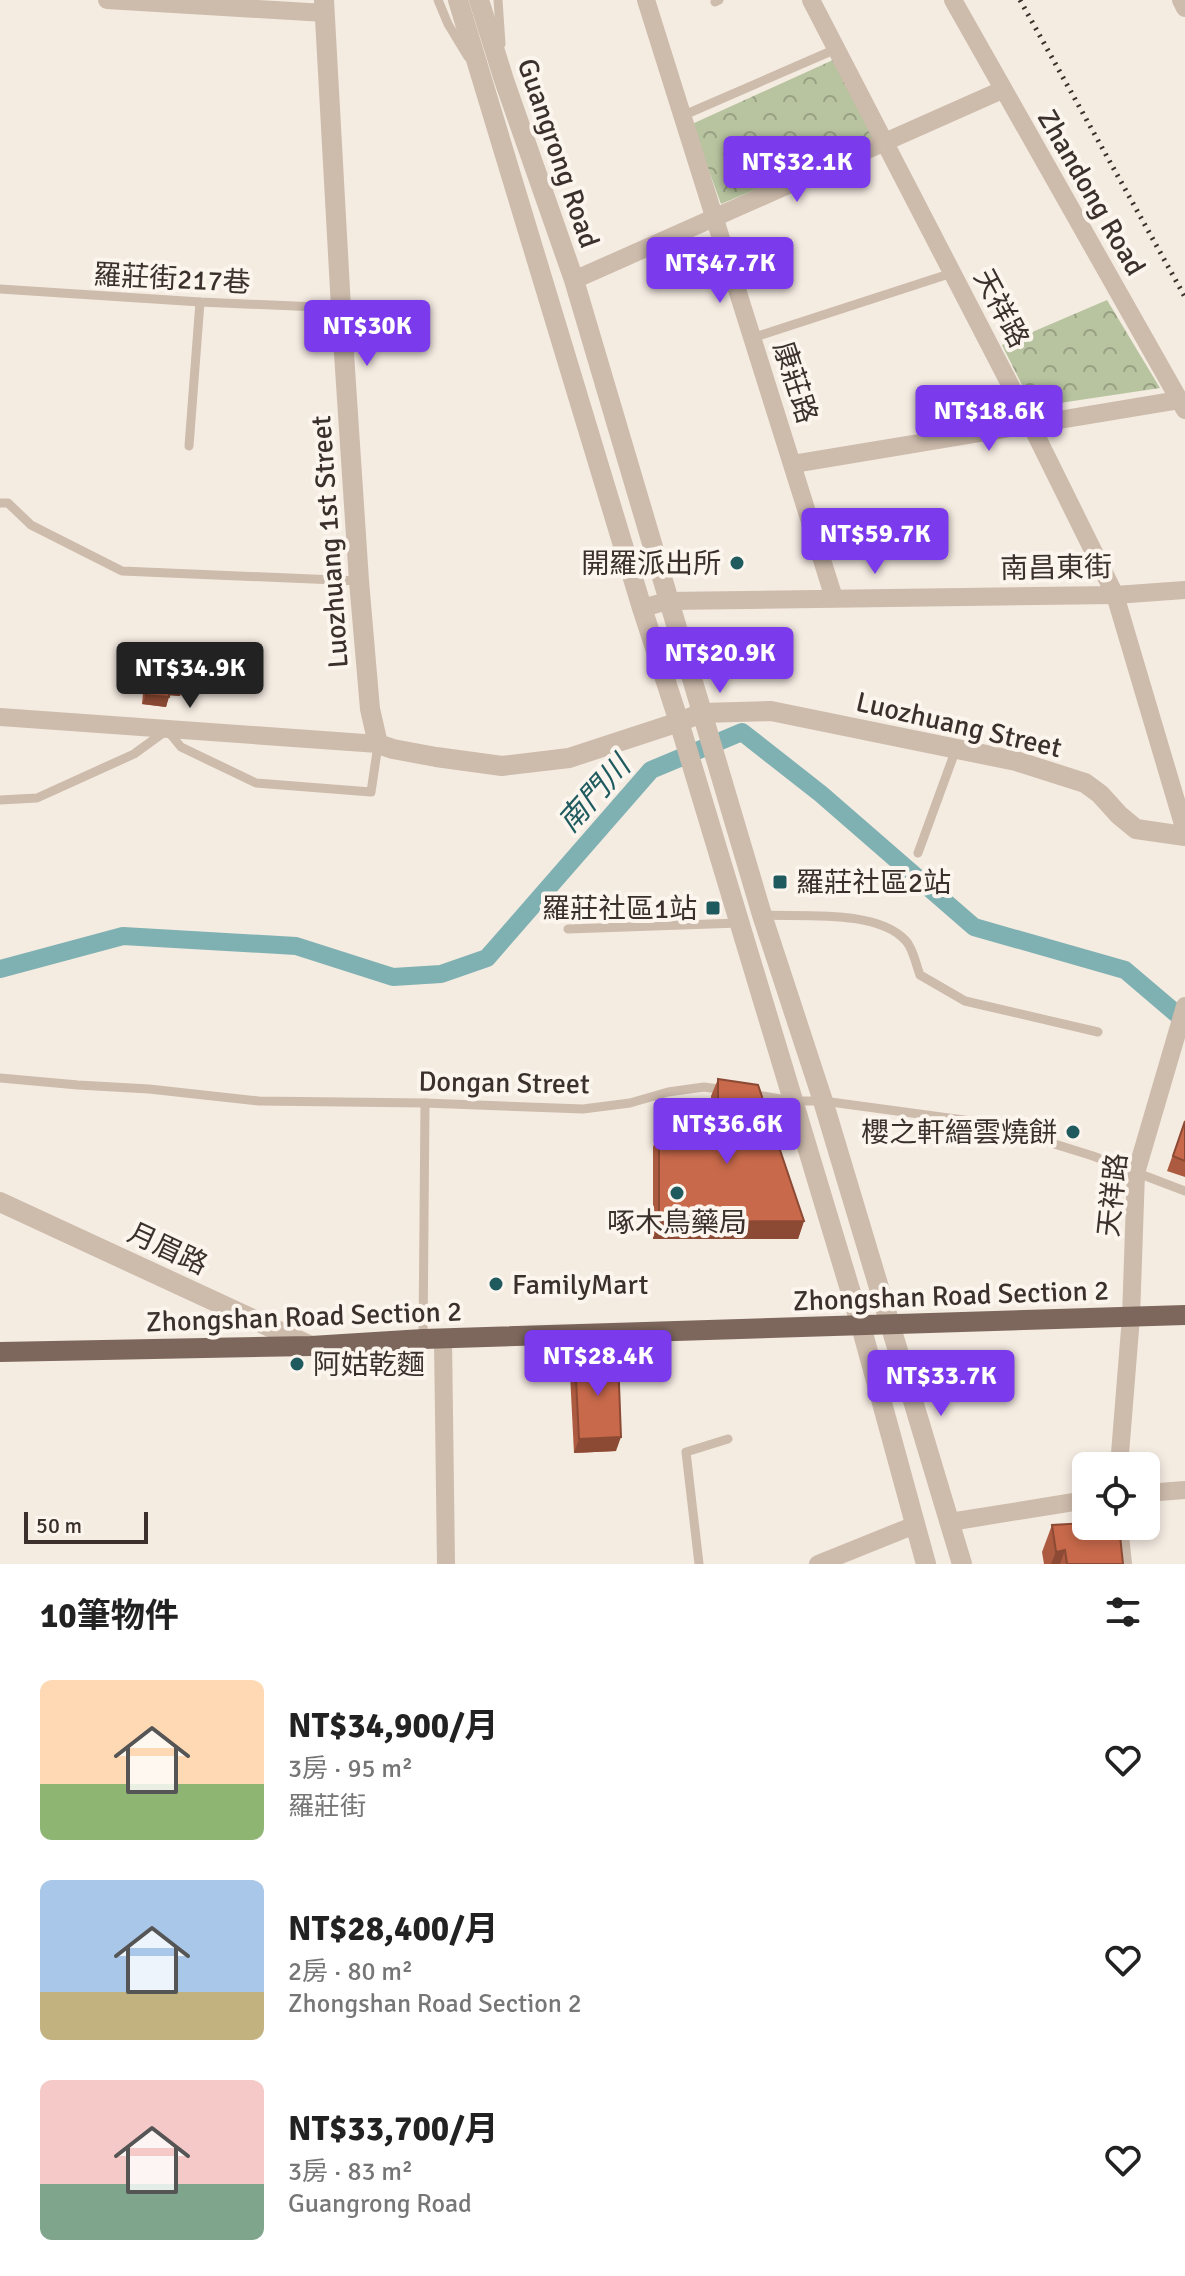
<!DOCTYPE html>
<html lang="zh-TW">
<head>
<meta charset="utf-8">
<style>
  :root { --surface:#fff; --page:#f6f6f6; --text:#222; --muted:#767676; --accent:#7c3aed }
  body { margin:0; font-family:Signika,"Noto Sans TC",sans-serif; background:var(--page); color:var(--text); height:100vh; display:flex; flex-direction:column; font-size:30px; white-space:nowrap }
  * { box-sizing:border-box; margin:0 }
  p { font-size:26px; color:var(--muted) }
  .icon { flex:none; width:44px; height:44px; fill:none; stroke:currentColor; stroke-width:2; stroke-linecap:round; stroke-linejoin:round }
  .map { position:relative; height:1564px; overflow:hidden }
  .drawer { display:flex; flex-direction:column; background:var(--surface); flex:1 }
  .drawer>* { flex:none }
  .controls { position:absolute; left:1072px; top:1452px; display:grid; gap:16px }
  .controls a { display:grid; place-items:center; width:88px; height:88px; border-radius:12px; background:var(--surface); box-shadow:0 4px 12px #0003; font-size:40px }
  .scale { position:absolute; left:24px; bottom:20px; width:124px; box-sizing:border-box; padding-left:8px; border:4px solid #3b302b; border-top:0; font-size:22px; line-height:28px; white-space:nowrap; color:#3b302b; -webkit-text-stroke:6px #fbf5ee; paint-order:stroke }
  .price { position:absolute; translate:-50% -68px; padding:0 18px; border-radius:8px; background:var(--accent); color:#fff; font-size:26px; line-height:52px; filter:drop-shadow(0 2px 4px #0008) }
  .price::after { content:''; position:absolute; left:50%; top:48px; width:24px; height:18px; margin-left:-12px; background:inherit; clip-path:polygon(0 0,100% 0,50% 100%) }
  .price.on { background:#222; color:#fff }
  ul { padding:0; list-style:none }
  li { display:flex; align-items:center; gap:24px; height:200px; padding:0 40px }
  li span { display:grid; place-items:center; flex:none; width:224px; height:160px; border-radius:12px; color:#555 }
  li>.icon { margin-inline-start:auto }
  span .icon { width:96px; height:96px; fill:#fffc; stroke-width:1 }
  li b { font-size:34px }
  h2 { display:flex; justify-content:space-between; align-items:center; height:96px; padding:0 40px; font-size:34px }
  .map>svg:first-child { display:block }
</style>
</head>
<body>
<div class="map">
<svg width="1185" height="1564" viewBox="0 0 1185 1564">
  <defs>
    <pattern id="park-crowns" width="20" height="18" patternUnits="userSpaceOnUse" patternTransform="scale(2)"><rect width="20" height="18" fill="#b8c4a0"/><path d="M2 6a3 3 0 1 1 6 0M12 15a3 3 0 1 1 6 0" fill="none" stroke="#97a083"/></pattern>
  </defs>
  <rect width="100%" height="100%" fill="#f4ebe1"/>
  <g fill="url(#park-crowns)">
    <polygon points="833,60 874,140 721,204 692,124"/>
    <polygon points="1107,300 1160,388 1033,407 1002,345"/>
  </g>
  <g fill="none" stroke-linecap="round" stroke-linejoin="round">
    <polyline stroke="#7fb0b2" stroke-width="18" points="0,969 123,936 296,946 393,977 441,974 487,958 651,770 742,732 821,794 974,927 1125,970 1185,1021"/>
    <g stroke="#cdbbac" stroke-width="9">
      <polyline points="438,0 448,24 468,57"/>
      <polyline points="498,0 501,44"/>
      <polyline points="715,2 719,0"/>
      <polyline points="682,116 836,49"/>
      <polyline points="0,289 200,302 341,308"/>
      <polyline points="752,338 952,273"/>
      <polyline points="189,446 200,302"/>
      <polyline points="0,503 8,503 31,525 122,571 359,581"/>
      <polyline points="0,800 37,798 134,754 167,730 181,747 256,783 371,792 378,745"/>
      <polyline points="918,853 956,749"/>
      <path d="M762,915c40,2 116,-6 144,26 7,7 10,24 14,34l45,26 133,31"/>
      <polyline points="568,929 739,923"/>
      <polyline points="0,1078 78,1085 149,1089 259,1101 425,1103 583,1109 630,1103 668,1092 704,1087 725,1090"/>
      <polyline points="751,1094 792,1101 823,1101 971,1121 1003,1128 1093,1156 1185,1191"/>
      <polyline points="423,1339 425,1103"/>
      <polyline points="699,1564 686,1452 728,1439"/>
    </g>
    <g stroke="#cdbbac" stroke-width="18">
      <polyline points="107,0 325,13"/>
      <polyline points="646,0 834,598"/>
      <polyline points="811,0 1031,425 1115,595 1185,831"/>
      <polyline points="953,0 1185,410"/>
      <polyline points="1181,0 1185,8"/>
      <polyline points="574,280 1002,90"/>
      <polyline points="793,464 1179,400"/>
      <polyline points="642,608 668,601 1115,595 1185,590"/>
      <polyline points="0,717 378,744"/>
      <polyline points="443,1339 446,1564"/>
      <polyline points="1119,1466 1131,1317 1136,1173 1185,1006"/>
      <polyline points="1146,1493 1185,1490"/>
      <polyline points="950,1522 1086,1500"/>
      <polyline points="1119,1526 1123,1564"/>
      <polyline points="818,1564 915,1525"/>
    </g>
    <g stroke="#cdbbac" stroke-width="20">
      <polyline points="324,0 341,308 359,581 370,709 378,744 393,749 436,757 502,766 569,758 679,722 702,713 771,711 1016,761 1085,783 1100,794 1119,815 1136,829 1185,836"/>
      <polyline points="458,0 642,608 679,722 861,1326 926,1564"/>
      <polyline points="479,0 504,80 574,280 762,915 823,1101 962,1564"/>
      <polyline points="0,1202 311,1346"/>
    </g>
    <polyline stroke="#7d675c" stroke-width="20" points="0,1352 311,1346 423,1339 1185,1315"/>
    <polyline stroke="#3b302b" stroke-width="5" stroke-dasharray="2 6" stroke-linecap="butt" points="1020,0 1185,297"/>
  </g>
  <g fill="#ac5a40">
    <polygon points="148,663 183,686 180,696 169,695 166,707 142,704 145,672"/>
    <polygon points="718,1079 804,1221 798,1239 653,1239 653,1147 659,1129 711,1129 711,1096"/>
    <polygon points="1185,1121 1185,1177 1167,1171"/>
    <polygon points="575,1360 616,1451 574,1453 570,1374"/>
    <polygon points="1052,1525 1123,1564 1044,1564 1042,1552"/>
  </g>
  <g fill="#8c4a34">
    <polygon points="170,685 183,686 180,696 167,695"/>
    <polygon points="146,695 169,697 166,707 142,704"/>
    <polygon points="804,1221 798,1239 653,1239 659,1222"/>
    <polygon points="621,1437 616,1451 574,1453 579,1439"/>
    <polygon points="1065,1550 1060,1564 1051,1564 1056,1552"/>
  </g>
  <g fill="#c8694b" stroke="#8c4a34" stroke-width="2">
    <polygon points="148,663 185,666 183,686 170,685 169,697 146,695"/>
    <polygon points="718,1079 758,1085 804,1221 659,1222 659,1129 718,1129"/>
    <polygon points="1185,1121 1185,1161 1173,1156"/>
    <polygon points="618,1358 621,1437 579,1439 575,1360"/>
    <polygon points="1086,1523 1086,1526 1119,1526 1123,1564 1067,1564 1065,1550 1056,1552 1052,1525"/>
  </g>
  <g fill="#1f5a5e" stroke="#fbf5ee" stroke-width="3">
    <circle cx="737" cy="563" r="8"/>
    <rect x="772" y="874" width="16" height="16" rx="4"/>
    <rect x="705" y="900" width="16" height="16" rx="4"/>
    <circle cx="1073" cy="1132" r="8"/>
    <circle cx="677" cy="1193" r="8"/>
    <circle cx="496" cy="1284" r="8"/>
    <circle cx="297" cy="1364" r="8"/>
  </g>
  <g text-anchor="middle" stroke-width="8" stroke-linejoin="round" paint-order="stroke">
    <g font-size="28" fill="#3b302b" stroke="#fbf5ee">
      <text transform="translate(559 153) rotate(71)" y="10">Guangrong Road</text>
      <text transform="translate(1092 192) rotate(60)" y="10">Zhandong Road</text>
      <text transform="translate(172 278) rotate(3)" y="10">羅莊街217巷</text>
      <text transform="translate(1002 308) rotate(62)" y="10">天祥路</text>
      <text transform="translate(796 382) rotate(72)" y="10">康莊路</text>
      <text transform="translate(329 542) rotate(-94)" y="10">Luozhuang 1st Street</text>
      <text transform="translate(1056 567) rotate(-1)" y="10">南昌東街</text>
      <text transform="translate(959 724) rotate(13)" y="10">Luozhuang Street</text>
      <text transform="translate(504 1082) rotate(1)" y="10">Dongan Street</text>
      <text transform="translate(1112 1195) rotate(-84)" y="10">天祥路</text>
      <text transform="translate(168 1248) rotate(25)" y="10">月眉路</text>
      <text transform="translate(951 1295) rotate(-2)" y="10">Zhongshan Road Section 2</text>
      <text transform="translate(304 1316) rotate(-2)" y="10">Zhongshan Road Section 2</text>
    </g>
    <g font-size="28" fill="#3b302b" stroke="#fbf5ee" text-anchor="end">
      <text x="721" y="573">開羅派出所</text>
      <text x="796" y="892" text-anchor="start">羅莊社區2站</text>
      <text x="697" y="918">羅莊社區1站</text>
      <text x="1057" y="1142">櫻之軒縉雲燒餅</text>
      <text x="677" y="1232" text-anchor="middle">啄木鳥藥局</text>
      <text x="512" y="1294" text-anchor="start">FamilyMart</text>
      <text x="313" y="1374" text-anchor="start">阿姑乾麵</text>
    </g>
    <g font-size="30" font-style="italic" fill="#1f5a5e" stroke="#fbf5ee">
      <text transform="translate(594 794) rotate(-48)" y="10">南門川</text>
    </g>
  </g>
</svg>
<div class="controls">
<a><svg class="icon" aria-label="locate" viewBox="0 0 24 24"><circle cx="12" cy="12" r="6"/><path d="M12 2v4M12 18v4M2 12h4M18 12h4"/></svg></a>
</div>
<div class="scale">50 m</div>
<b class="price" style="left:797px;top:204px">NT$32.1K</b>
<b class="price" style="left:720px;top:305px">NT$47.7K</b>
<b class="price" style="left:367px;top:368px">NT$30K</b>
<b class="price" style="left:989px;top:453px">NT$18.6K</b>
<b class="price" style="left:875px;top:576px">NT$59.7K</b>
<b class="price" style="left:720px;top:695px">NT$20.9K</b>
<b class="price on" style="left:190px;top:710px">NT$34.9K</b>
<b class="price" style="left:727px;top:1166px">NT$36.6K</b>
<b class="price" style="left:598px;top:1398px">NT$28.4K</b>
<b class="price" style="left:941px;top:1418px">NT$33.7K</b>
</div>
<section class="drawer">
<h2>10筆物件<svg class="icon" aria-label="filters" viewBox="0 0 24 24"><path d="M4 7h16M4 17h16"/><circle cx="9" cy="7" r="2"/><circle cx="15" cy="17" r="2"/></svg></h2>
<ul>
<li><span style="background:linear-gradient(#ffd9b3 65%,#8fb573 0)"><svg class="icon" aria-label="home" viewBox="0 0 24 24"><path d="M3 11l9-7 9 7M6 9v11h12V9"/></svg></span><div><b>NT$34,900/月</b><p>3房 · 95 m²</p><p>羅莊街</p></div><svg class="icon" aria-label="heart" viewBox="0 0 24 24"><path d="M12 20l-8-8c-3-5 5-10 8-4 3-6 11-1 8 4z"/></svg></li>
<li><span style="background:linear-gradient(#a9c7e8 70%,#c2b280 0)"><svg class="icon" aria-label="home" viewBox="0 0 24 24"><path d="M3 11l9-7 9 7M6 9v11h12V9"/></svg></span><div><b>NT$28,400/月</b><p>2房 · 80 m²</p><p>Zhongshan Road Section 2</p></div><svg class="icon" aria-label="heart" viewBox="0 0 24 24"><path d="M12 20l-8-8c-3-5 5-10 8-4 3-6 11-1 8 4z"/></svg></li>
<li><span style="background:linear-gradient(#f6c9c9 65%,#7fa58c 0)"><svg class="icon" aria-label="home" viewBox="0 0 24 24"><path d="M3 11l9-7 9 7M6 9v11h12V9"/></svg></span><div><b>NT$33,700/月</b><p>3房 · 83 m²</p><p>Guangrong Road</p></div><svg class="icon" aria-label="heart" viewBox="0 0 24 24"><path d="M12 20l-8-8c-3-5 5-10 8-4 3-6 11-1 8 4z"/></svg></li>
</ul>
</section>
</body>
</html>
